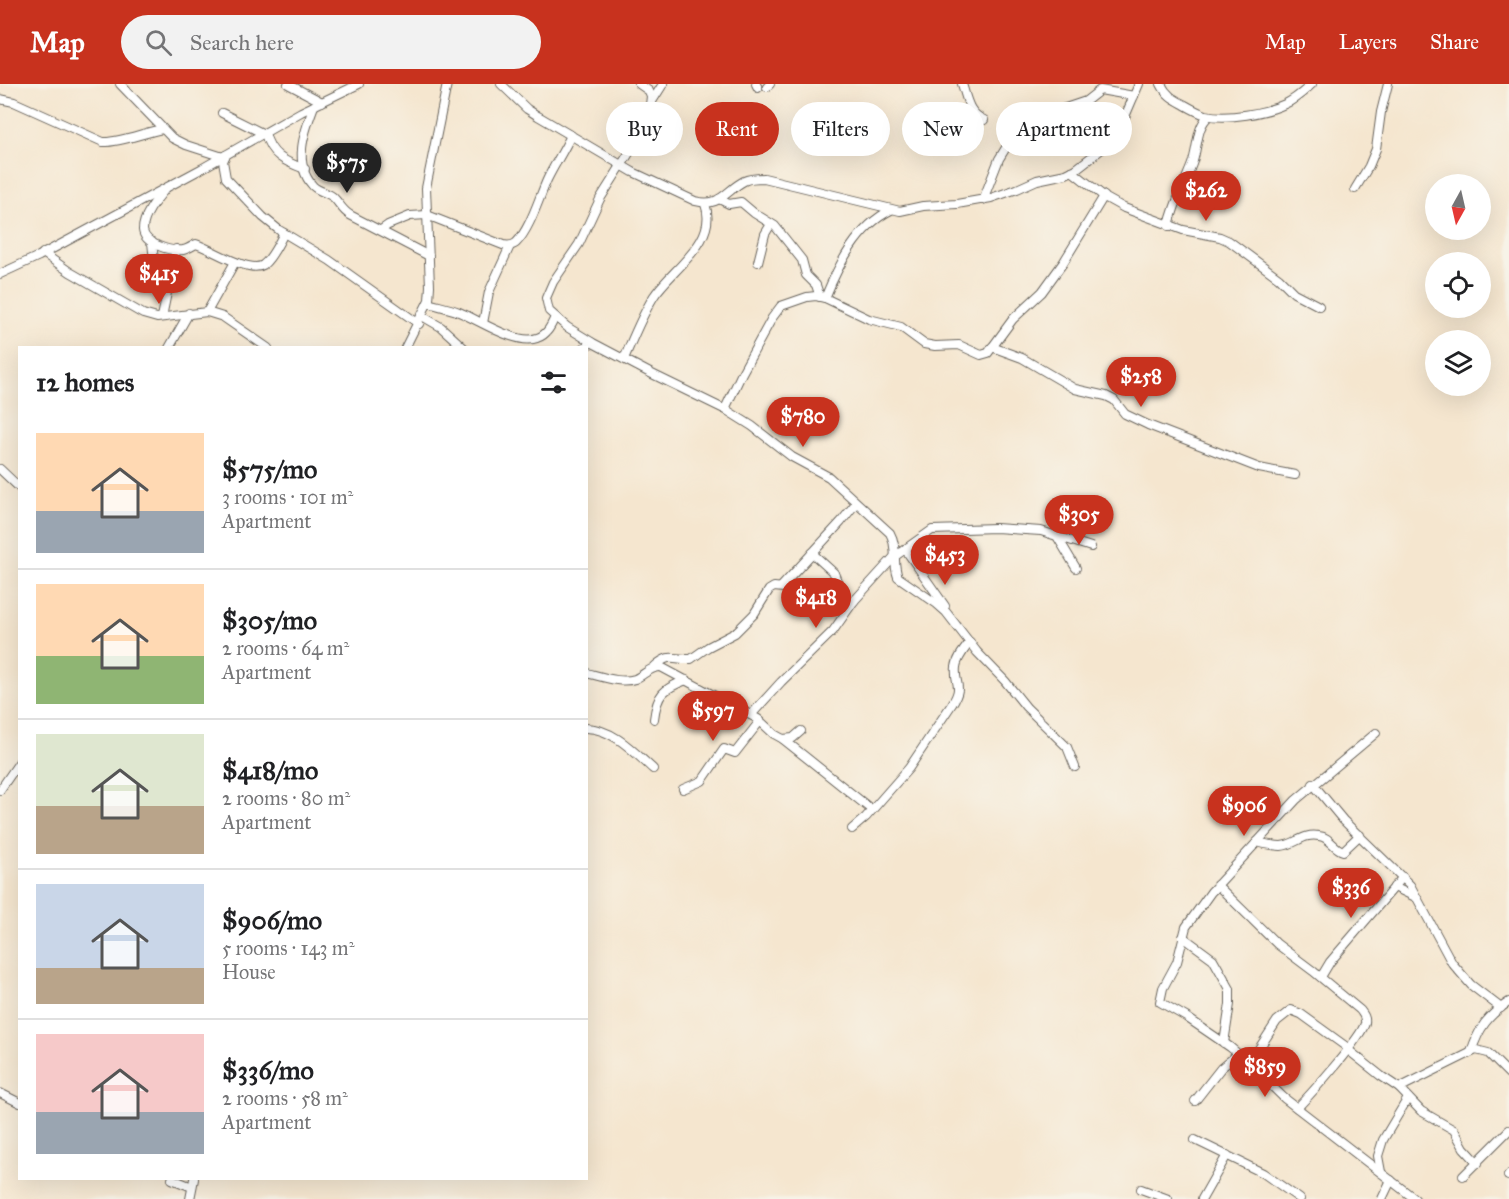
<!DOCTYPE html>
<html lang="en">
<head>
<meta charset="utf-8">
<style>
  :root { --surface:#fff; --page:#f2f2f2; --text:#202124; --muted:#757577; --line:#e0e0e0; --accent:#c8321e }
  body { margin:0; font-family:"IM FELL Great Primer",serif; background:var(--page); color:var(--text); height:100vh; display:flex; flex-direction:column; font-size:22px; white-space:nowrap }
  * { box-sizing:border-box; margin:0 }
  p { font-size:20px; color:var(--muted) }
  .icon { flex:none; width:33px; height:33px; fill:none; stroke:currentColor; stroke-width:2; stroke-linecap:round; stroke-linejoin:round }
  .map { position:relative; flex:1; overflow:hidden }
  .panel { position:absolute; left:18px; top:262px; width:570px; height:834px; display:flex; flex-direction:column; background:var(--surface); border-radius:0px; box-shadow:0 6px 24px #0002 }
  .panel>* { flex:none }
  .hud { position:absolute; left:606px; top:18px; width:570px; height:54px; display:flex; gap:12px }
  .needle { width:39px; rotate:188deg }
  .controls { position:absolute; left:1425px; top:90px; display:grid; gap:12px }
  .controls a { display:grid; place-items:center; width:66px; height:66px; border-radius:50%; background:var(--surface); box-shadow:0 6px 24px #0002; font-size:30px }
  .price { position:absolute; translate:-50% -51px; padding:0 14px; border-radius:21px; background:var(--accent); color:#fff; font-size:20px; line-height:39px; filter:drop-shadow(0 2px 3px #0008) }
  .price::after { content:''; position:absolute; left:50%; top:36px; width:18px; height:14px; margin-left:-9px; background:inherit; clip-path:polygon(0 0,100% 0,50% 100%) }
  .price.active { background:#222; color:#fff }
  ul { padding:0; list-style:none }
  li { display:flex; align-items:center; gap:18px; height:150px; padding:0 18px }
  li+li { border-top:2px solid var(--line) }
  li span { display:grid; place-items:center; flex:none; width:168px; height:120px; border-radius:0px; color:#555 }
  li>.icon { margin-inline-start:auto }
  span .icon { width:72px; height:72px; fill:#fffc; stroke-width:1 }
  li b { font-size:26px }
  h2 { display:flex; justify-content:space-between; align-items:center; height:72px; padding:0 18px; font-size:26px }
  .tag { padding:0 21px; border-radius:27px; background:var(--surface); box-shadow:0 6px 24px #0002; font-size:21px; line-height:54px }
  .tag.active { background:var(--accent); color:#fff }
  header { display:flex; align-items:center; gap:36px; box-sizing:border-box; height:84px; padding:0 30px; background:var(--accent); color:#fff }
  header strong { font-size:28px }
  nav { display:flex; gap:33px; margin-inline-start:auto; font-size:21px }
  .search { width:420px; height:54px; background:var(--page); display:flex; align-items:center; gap:15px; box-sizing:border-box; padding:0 21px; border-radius:33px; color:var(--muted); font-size:22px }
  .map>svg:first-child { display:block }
</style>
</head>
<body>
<header>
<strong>Map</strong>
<div class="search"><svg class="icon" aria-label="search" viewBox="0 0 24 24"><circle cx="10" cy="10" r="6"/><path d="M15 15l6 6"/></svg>Search here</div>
<nav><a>Map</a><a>Layers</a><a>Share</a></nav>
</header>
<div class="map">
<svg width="1509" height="1115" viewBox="0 0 1509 1115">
  <rect width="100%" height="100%" fill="#f7f3e8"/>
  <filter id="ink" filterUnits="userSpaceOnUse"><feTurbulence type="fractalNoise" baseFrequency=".0167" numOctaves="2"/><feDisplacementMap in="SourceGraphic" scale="12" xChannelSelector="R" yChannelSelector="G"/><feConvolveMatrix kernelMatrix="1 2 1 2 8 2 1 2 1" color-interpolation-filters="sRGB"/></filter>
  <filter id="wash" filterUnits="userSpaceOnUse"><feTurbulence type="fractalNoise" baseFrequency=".008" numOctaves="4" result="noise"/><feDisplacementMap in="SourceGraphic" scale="24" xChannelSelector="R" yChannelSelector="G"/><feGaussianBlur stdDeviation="1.35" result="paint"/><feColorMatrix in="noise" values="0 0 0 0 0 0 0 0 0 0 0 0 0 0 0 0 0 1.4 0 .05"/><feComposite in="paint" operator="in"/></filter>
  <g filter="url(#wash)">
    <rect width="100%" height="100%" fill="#f5e6cf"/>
  </g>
  <g filter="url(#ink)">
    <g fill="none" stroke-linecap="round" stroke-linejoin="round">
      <g stroke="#68635b" stroke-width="10">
        <g id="minor">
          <polyline points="120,0 172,54 186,61 223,73"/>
          <polyline points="288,0 322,18"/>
          <path d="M501,0l26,25 11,7 95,56 62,29c25,7 30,-10 49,-20 6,-3 13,-3 20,-3l136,33 23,-5 34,-2 34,-6 26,-9 20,-9 29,-6 10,-5 27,-21 18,-22 18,-42"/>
          <path d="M639,0l10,7 2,5 -2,18 -18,36 -31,49 -21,45 -26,38 -7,16 3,13 18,16 26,16 57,30 78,38 24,15 40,31 37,20 61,56c8,14 2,29 8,44l39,27 9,8 31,40 28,29 21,26 41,40 8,20"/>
          <polyline points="756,0 758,4"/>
          <path d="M962,0c5,15 6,29 22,36"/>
          <path d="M1161,0c6,12 13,15 24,21 7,4 14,8 21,10 21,5 60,-2 79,-11 11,-5 19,-13 27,-20"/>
          <polyline points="767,3 770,0"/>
          <path d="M0,15l14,3 89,40c16,1 42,-10 60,-13"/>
          <polyline points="651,19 663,0"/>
          <path d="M314,22c-9,24 -22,57 -1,80 6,6 15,6 21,12 6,6 8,12 16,17l79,41"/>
          <polyline points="222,29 264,50"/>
          <path d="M265,49c5,22 20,29 40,36"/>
          <polyline points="226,71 223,77 226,94 263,133 279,146 329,176 419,240"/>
          <polyline points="1072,87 1106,114 1124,124 1183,146 1220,153 1229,157 1279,194 1294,209 1319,222"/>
          <path d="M166,104c-9,11 -23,27 -23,42 1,14 28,22 40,20 5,-1 9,-4 13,-6 14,4 53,30 67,21 9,-7 16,-22 21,-32"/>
          <polyline points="1355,105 1369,82 1376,65 1381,28 1388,0"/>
          <polyline points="719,115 729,120 741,118 754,129 775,142 802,176 806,191 816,201 820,213"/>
          <polyline points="983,116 999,75 1021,39 1086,17 1100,6 1134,12"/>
          <path d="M1169,142c5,-23 15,-41 23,-62 6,-15 4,-38 17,-48"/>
          <path d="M381,146l7,-5 22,-9 17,-1 76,30c5,1 9,1 13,-2 14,-14 23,-45 31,-63 7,-15 17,-29 24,-45"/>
          <path d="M152,158c2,18 2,33 15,45"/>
          <polyline points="43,169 70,188 143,230 157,234 207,228 223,233 268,264"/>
          <polyline points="758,178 765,150 771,140"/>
          <polyline points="0,190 39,172 201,85 301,28 359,0"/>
          <path d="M825,214c14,-34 32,-71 66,-88"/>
          <path d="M428,219c10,3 21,5 31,9 20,8 58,34 78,26 10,-3 14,-12 18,-21"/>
          <polyline points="207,228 235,178"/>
          <polyline points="422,232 441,243 464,264"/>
          <polyline points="162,233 176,165"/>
          <polyline points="483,239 489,208 510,162"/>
          <polyline points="992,263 1022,274 1075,305 1106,312 1114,316 1125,330 1148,341 1259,384 1295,391"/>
          <polyline points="169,264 189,229"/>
          <polyline points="405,264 429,216 430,202 426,104 447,0"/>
          <polyline points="584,264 591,258"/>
          <path d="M624,275c9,-21 18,-44 30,-63 18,-27 65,-55 51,-92"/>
          <polyline points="725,325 742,289 772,234 781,222 807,213 816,212 825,214 869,235 901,243 924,260 935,262 959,261 981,271 988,269 1013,235 1042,208 1063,179 1104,112"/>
          <polyline points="0,385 20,404"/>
          <polyline points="1058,454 1076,484"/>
          <polyline points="905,465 945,522"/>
          <polyline points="812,469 834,489 845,518"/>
          <polyline points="782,502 841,438 856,419"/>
          <path d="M655,582c17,-14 17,-6 36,-7l17,-12 27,-14 19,-19 15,-24 5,-3 19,2 38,12h23"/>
          <path d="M586,589c15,3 34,11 49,6 9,-4 16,-13 26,-12l97,52 16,15 9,5 10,-1 8,-7"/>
          <polyline points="751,631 781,598 833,547 854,517 894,473 932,446 996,444 1041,447 1091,463"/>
          <path d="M654,635c3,-25 9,-30 32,-39"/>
          <path d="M586,644c28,1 48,24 67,41"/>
          <polyline points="1376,649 1296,716 1211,808 1186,843 1177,878 1163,904 1160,918 1186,933 1230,963 1244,975 1284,1014 1415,1115"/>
          <polyline points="783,655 872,726"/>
          <polyline points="1313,700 1343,736 1410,801 1452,879 1471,901 1501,924"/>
          <polyline points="683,705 702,697 724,665 735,669 760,637"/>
          <polyline points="0,706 20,677"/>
          <path d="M852,745l14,-12 43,-49 43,-64c12,-19 2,-19 4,-37 1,-9 8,-17 14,-25"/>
          <path d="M1257,758c8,2 16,4 24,4 15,-1 21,-13 38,-10 11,1 14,12 24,15l17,-16"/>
          <path d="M1217,801l60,59 36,27 47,39c3,4 6,7 5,13 -3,14 -55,72 -68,85"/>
          <polyline points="1394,803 1415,813"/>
          <polyline points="1183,853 1213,875 1230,905 1230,920 1224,959"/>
          <polyline points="1321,893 1330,878 1403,793"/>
          <polyline points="1347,965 1381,992 1399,1004 1476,966 1488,969 1509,990"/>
          <path d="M1471,968c8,-24 16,-36 38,-50"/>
          <polyline points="1249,980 1277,937 1291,926 1301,930 1348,964"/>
          <polyline points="1399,1004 1421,1027 1454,1046 1464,1064 1478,1079"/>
          <polyline points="0,1009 20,1019"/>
          <polyline points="1195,1017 1221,984 1238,970"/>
          <polyline points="1195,1056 1263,1089 1300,1115"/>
          <polyline points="1381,1088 1378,1072 1383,1056 1408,1014"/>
          <polyline points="1463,1092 1509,1046"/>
          <polyline points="1508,1092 1509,1091"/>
          <polyline points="172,1095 192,1103"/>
          <polyline points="1141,1105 1168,1115"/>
          <polyline points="190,1115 194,1095"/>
          <polyline points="1202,1115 1227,1071"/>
          <polyline points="1382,1115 1391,1096"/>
        </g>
      </g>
      <use href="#minor" stroke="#fff" stroke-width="8"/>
    </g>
  </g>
</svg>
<div class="controls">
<a><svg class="needle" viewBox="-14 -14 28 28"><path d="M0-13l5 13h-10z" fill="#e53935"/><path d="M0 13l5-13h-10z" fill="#757577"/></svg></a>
<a><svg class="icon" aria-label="locate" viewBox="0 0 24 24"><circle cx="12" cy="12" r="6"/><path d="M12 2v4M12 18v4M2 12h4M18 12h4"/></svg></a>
<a><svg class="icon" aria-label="layers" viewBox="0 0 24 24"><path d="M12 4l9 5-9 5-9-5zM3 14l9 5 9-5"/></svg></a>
</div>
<b class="price active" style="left:347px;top:110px">$575</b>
<b class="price" style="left:1206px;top:138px">$262</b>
<b class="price" style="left:159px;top:221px">$415</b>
<b class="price" style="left:1141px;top:324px">$258</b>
<b class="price" style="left:803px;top:364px">$780</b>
<b class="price" style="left:1079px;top:462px">$305</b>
<b class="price" style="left:945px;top:502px">$453</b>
<b class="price" style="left:816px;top:545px">$418</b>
<b class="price" style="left:713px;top:658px">$597</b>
<b class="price" style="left:1244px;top:753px">$906</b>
<b class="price" style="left:1351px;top:835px">$336</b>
<b class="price" style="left:1265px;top:1014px">$859</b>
<div class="hud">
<a class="tag">Buy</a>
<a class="tag active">Rent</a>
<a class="tag">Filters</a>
<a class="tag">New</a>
<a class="tag">Apartment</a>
</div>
<section class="panel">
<h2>12 homes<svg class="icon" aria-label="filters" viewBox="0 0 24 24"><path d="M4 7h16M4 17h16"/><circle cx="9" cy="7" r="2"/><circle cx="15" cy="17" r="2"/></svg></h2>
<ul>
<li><span style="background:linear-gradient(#ffd9b3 65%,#9aa5b1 0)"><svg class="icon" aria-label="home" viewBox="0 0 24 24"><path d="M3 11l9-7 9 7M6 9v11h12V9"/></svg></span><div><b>$575/mo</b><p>3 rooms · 101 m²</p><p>Apartment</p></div></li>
<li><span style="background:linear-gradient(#ffd9b3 60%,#8fb573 0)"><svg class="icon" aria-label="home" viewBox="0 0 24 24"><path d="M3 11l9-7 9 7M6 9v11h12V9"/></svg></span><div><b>$305/mo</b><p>2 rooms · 64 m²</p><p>Apartment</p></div></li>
<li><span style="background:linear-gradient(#dfe7d0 60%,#b9a48a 0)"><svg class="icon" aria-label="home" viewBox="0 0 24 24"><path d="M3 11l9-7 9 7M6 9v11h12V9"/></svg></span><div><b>$418/mo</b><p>2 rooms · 80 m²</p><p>Apartment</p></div></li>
<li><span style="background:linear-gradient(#c9d6e8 70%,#b9a48a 0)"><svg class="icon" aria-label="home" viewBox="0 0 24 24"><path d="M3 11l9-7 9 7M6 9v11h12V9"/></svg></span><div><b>$906/mo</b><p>5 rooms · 143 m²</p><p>House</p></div></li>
<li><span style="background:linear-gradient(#f6c9c9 65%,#9aa5b1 0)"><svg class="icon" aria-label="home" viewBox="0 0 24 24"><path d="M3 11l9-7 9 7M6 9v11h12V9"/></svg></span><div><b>$336/mo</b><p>2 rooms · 58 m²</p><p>Apartment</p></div></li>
</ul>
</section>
</div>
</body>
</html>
